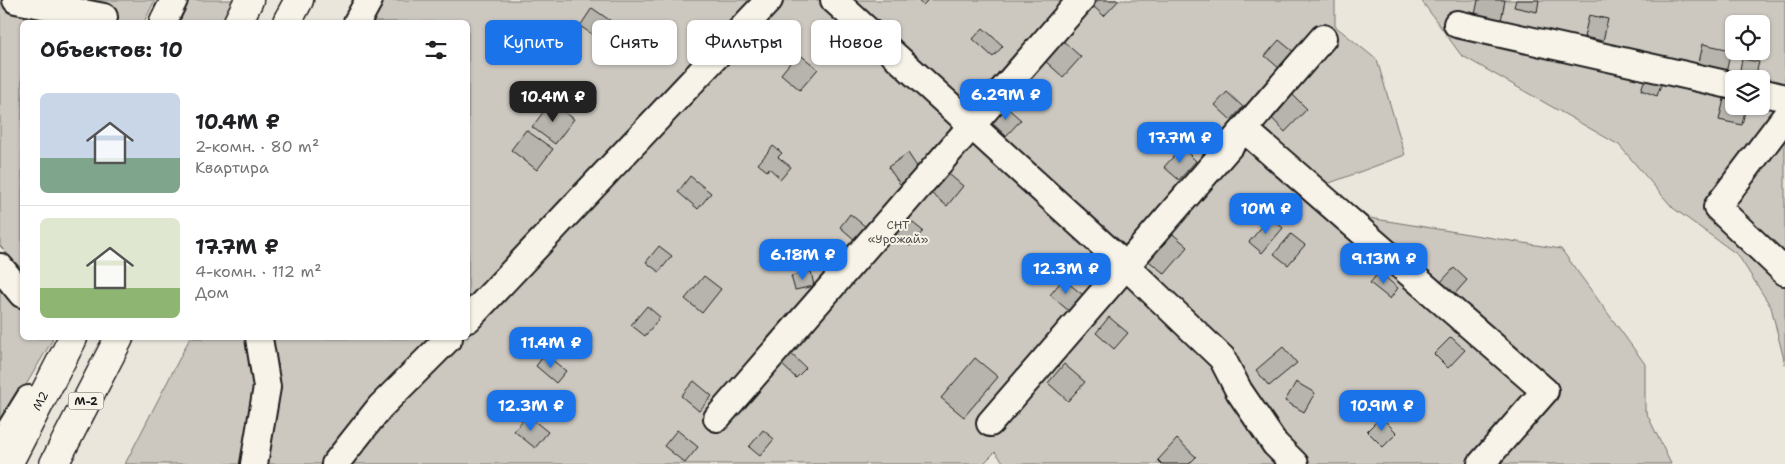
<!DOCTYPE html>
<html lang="ru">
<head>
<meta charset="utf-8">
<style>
  :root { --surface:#fff; --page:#f2f2f2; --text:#202124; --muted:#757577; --line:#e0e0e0; --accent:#1a73e8 }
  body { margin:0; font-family:"Shantell Sans",sans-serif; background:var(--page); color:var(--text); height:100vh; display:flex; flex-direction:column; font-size:19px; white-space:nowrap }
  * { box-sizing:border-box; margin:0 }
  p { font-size:16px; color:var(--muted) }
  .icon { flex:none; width:28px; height:28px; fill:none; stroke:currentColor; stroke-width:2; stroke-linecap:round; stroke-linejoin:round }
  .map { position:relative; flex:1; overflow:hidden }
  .side { position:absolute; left:20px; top:20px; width:450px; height:320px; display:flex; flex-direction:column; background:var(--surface); border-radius:8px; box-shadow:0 1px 4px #0004 }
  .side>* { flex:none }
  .hud { position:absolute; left:485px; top:20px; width:475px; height:45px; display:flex; gap:10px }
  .controls { position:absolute; left:1725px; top:15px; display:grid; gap:10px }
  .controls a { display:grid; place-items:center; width:45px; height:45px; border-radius:8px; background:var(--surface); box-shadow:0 1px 4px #0004; font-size:25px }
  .price { position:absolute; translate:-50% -42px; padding:0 11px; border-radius:10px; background:var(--accent); color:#fff; font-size:16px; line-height:32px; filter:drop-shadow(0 1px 2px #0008) }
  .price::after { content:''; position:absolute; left:50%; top:30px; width:15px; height:11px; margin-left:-8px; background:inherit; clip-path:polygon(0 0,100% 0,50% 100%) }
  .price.active { background:#222; color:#fff }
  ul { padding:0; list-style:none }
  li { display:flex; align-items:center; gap:15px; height:125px; padding:0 20px }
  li+li { border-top:1px solid var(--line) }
  li span { display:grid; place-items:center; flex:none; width:140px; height:100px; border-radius:8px; color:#555 }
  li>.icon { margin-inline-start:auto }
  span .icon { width:60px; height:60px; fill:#fffc; stroke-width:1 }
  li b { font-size:21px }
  h2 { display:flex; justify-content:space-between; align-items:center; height:60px; padding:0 20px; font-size:21px }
  .tag { padding:0 18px; border-radius:8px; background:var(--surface); box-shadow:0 1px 4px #0004; font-size:18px; line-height:45px }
  .tag.active { background:var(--accent); color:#fff }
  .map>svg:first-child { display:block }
</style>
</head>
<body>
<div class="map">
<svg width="1785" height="464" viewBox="0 0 1785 464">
  <rect width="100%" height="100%" fill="#eae6dc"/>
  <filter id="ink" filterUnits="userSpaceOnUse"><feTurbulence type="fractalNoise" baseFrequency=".02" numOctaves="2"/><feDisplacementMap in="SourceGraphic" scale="10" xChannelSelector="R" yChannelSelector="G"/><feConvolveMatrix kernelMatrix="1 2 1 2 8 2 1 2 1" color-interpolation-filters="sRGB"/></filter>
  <g filter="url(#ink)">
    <g fill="#ccc8c0" stroke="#74726e" fill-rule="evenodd">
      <polygon points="0,0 155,0 144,22 22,22 22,269 0,246"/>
      <polygon points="184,0 250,0 239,22 173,22"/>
      <polygon points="373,0 1335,0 1335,26 1377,60 1405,155 1327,184 1369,218 1561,249 1645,364 1645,410 1671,464 1005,464 995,452 983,464 125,464 190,338 468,338 468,22 361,22"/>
      <path d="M1421,0h364v364l-14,-57 -33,-52 -65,-47 -54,-63 -158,-90zM1734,24h27v27h-27zM1734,79h27v27h-27z"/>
      <polygon points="0,282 22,307 22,338 52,338 53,339 0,429"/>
    </g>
    <g fill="#b6b4ac" stroke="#1c1c1c">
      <polygon points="917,0 928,0 923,5"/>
      <polygon points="1098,0 1119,0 1104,16 1093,6"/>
      <polygon points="1478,0 1505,0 1501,21 1475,15"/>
      <polygon points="1516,0 1539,0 1537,12 1514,7"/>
      <polygon points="592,8 618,26 616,30 641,46 631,61 580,26"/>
      <polygon points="1589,15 1608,19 1603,41 1584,37"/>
      <polygon points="983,28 1003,46 993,57 973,39"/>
      <polygon points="1062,40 1081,57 1063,77 1044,60"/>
      <polygon points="1279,40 1295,53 1280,69 1265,56"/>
      <polygon points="1703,44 1731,50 1726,73 1698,67"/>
      <polygon points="798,53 818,69 800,90 781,74"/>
      <polygon points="1742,59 1759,62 1755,78 1739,75"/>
      <polygon points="1648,70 1664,76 1657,96 1641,90"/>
      <polygon points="1227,92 1243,107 1231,120 1215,105"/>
      <polygon points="1290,92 1307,109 1285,132 1268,114"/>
      <polygon points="1724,99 1734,101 1734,106 1746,106 1742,125 1719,120"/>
      <polygon points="551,102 574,119 555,144 532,127"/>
      <polygon points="1005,106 1021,120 1006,136 990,121"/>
      <polygon points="526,130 553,149 537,170 511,150"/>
      <polygon points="773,146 782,153 778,157 791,167 781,179 769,168 767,171 758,164"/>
      <polygon points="1182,147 1196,161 1179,180 1164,167"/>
      <polygon points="908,153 920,171 900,184 888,167"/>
      <polygon points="944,170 963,186 947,206 927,190"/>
      <polygon points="690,176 711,193 698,209 678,192"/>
      <polygon points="850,214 866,227 855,240 840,227"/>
      <polygon points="903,215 923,231 910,246 890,230"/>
      <polygon points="1270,217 1283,228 1262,253 1249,242"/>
      <polygon points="1168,230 1188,247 1165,274 1145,258"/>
      <polygon points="1291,234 1305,245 1288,265 1274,254"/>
      <polygon points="659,246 672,256 659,272 646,262"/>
      <polygon points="1454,268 1467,280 1451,298 1437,286"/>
      <polygon points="811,271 814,286 795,290 791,276"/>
      <polygon points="1379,272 1398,288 1390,299 1370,283"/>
      <polygon points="704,276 721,289 702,313 685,299"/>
      <polygon points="1063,279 1083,295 1069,311 1050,295"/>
      <polygon points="647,306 660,317 645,336 631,325"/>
      <polygon points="1109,317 1128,333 1114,349 1096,333"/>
      <polygon points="1451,337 1465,350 1448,368 1434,354"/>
      <polygon points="1283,347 1297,363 1269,386 1256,370"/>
      <polygon points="788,351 806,368 796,378 778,361"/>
      <polygon points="545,354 566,371 556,383 536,366"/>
      <polygon points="975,358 998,377 964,417 941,398"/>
      <polygon points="1064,364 1085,382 1068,401 1048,383"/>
      <polygon points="694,381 712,396 699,411 681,396"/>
      <polygon points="1296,382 1315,393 1304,412 1285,401"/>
      <polygon points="527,415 548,432 535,448 514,431"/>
      <polygon points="1381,417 1397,433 1383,447 1367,431"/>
      <polygon points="677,430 698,447 685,463 664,446"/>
      <polygon points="763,430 774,439 760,456 749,447"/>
      <polygon points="1177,439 1196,457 1189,464 1162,464 1158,460"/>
    </g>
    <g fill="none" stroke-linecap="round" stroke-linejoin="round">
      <g stroke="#1c1c1c" stroke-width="30">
        <g id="minor">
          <polyline points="16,0 104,17"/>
          <polyline points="834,0 1127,267 1222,358 1239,391 1275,444 1295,464"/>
          <polyline points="163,22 174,0"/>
          <polyline points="357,22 369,0"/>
          <polyline points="1457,24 1734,86"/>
          <polyline points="1761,92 1785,98"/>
          <polyline points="1785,117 1717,207 1785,272"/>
          <polyline points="1245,130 1545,391 1481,464"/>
          <polyline points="0,267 22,294"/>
          <polyline points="468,319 769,0"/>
          <polyline points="717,418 1081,0"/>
          <polyline points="990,423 1323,38"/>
          <polyline points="0,446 29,399"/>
          <polyline points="254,464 267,387 259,338"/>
          <polyline points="335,464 380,407 449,338"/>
        </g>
      </g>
      <g stroke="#1c1c1c" stroke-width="31">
        <g id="highway">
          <polyline points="238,22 249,0"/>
          <polyline points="287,22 299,0"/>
          <path id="s1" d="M8,464l65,-126"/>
          <polyline points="54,464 119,338"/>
        </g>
      </g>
      <use href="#minor" stroke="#f7f3e8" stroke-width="26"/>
      <use href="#highway" stroke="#f7f3e8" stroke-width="28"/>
    </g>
  </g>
  <g text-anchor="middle" stroke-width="4" stroke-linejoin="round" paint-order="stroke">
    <rect fill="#f7f3e8" stroke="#5e5c59" stroke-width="1" x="68.5" y="392.5" width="35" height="17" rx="4"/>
    <g font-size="11" font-weight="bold" fill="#1c1c1c">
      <text x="86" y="405">М-2</text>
    </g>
    <g font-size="12" fill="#51504d" stroke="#f7f3e8">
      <text x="898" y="229">СНТ<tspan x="898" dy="14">«Урожай»</tspan></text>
    </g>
    <g font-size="12" fill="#1c1c1c" stroke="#f7f3e8">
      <text dy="4" stroke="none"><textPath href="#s1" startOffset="71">М2</textPath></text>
    </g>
  </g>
</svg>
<div class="controls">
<a><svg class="icon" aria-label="locate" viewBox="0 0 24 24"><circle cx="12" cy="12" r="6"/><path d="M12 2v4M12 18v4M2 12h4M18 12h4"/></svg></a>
<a><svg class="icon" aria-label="layers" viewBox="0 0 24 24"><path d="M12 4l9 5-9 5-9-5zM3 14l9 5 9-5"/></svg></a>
</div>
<b class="price" style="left:1006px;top:121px">6.29M ₽</b>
<b class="price active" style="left:553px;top:123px">10.4M ₽</b>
<b class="price" style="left:1180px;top:164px">17.7M ₽</b>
<b class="price" style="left:1266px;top:235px">10M ₽</b>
<b class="price" style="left:803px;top:281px">6.18M ₽</b>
<b class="price" style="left:1384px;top:285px">9.13M ₽</b>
<b class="price" style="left:1066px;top:295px">12.3M ₽</b>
<b class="price" style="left:551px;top:369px">11.4M ₽</b>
<b class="price" style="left:531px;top:432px">12.3M ₽</b>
<b class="price" style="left:1382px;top:432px">10.9M ₽</b>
<div class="hud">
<a class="tag active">Купить</a>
<a class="tag">Снять</a>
<a class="tag">Фильтры</a>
<a class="tag">Новое</a>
</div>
<section class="side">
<h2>Объектов: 10<svg class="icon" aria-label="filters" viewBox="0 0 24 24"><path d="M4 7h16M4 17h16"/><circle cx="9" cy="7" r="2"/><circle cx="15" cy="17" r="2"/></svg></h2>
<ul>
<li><span style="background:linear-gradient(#c9d6e8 65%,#7fa58c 0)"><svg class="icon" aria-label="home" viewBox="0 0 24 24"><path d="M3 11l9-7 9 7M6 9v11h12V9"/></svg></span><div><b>10.4M ₽</b><p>2-комн. · 80 m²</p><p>Квартира</p></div></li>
<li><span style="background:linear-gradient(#dfe7d0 70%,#8fb573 0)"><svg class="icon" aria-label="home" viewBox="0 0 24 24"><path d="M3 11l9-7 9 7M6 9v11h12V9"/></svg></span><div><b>17.7M ₽</b><p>4-комн. · 112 m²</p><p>Дом</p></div></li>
</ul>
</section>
</div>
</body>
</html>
